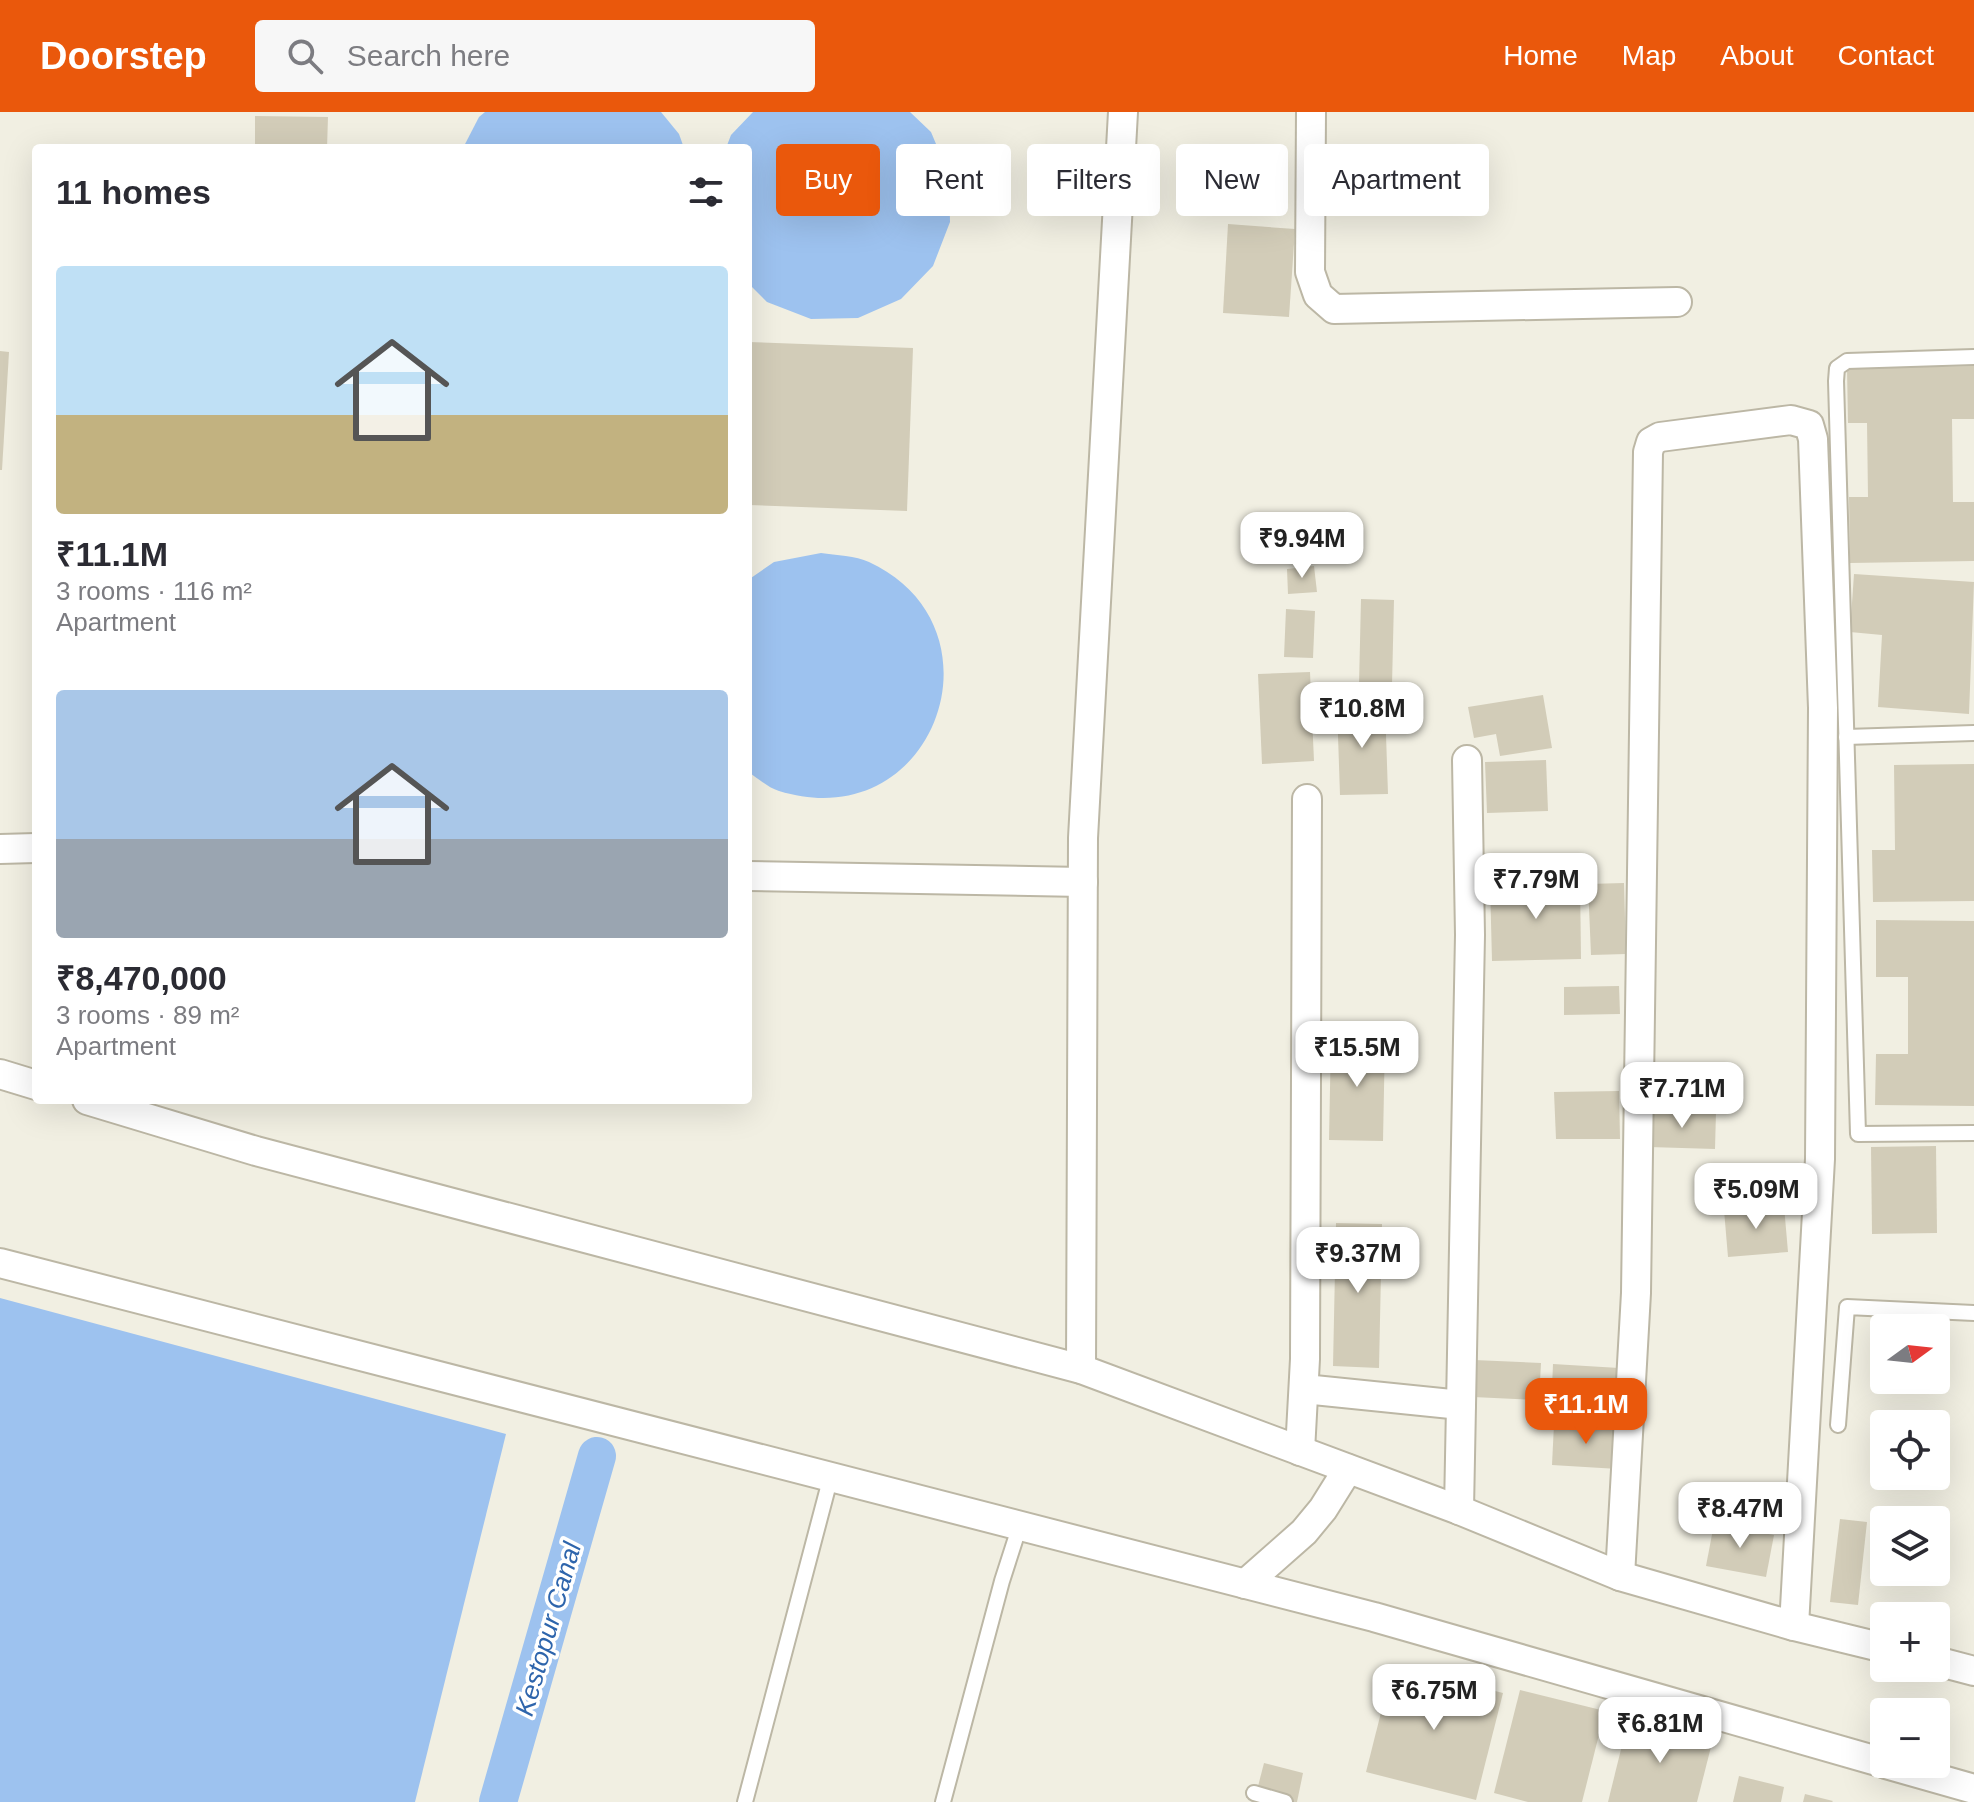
<!DOCTYPE html>
<html lang="en">
<head>
<meta charset="utf-8">
<style>
  :root { --surface:#fff; --page:#f7f7f7; --text:#2b2b33; --muted:#7c7c81; --accent:#ea580c }
  body { margin:0; font-family:Helvetica,sans-serif; background:var(--page); color:var(--text); height:100vh; display:flex; flex-direction:column; font-size:30px; white-space:nowrap }
  * { box-sizing:border-box; margin:0 }
  p { font-size:26px; color:var(--muted) }
  .icon { flex:none; width:44px; height:44px; fill:none; stroke:currentColor; stroke-width:2; stroke-linecap:round; stroke-linejoin:round }
  .map { position:relative; flex:1; overflow:hidden }
  .details { position:absolute; left:32px; top:32px; width:720px; height:960px; display:flex; flex-direction:column; background:var(--surface); border-radius:8px; box-shadow:0 8px 32px #0002 }
  .details>* { flex:none }
  .guide { position:absolute; left:776px; top:32px; width:760px; height:72px; display:flex; gap:16px }
  .needle { width:52px; rotate:75deg }
  .tools { position:absolute; left:1870px; top:1202px; display:grid; gap:16px }
  .tools a { display:grid; place-items:center; width:80px; height:80px; border-radius:8px; background:var(--surface); box-shadow:0 8px 32px #0002; font-size:40px }
  .price { position:absolute; translate:-50% -68px; padding:0 18px; border-radius:16px; background:#fff; color:#222; font-size:26px; line-height:52px; filter:drop-shadow(0 2px 4px #0008) }
  .price::after { content:''; position:absolute; left:50%; top:48px; width:24px; height:18px; margin-left:-12px; background:inherit; clip-path:polygon(0 0,100% 0,50% 100%) }
  .price.current { background:var(--accent); color:#fff }
  ul { padding:0; list-style:none }
  li { display:grid; align-content:center; gap:16px; height:424px; padding:0 24px }
  li span { display:grid; place-items:center; height:248px; border-radius:8px; color:#555 }
  li>.icon { margin-inline-start:auto }
  span .icon { width:144px; height:144px; fill:#fffc; stroke-width:1 }
  li b { font-size:34px }
  h2 { display:flex; justify-content:space-between; align-items:center; height:96px; padding:0 24px; font-size:34px }
  .chip { padding:0 28px; border-radius:8px; background:var(--surface); box-shadow:0 8px 32px #0002; font-size:28px; line-height:72px }
  .chip.current { background:var(--accent); color:#fff }
  header { display:flex; align-items:center; gap:48px; box-sizing:border-box; height:112px; padding:0 40px; background:var(--accent); color:#fff }
  header strong { font-size:38px }
  nav { display:flex; gap:44px; margin-inline-start:auto; font-size:28px }
  .search { width:560px; height:72px; background:var(--page); display:flex; align-items:center; gap:20px; box-sizing:border-box; padding:0 28px; border-radius:8px; color:var(--muted); font-size:30px }
  .map>svg:first-child { display:block }
</style>
</head>
<body>
<header>
<strong>Doorstep</strong>
<div class="search"><svg class="icon" aria-label="search" viewBox="0 0 24 24"><circle cx="10" cy="10" r="6"/><path d="M15 15l6 6"/></svg>Search here</div>
<nav><a>Home</a><a>Map</a><a>About</a><a>Contact</a></nav>
</header>
<div class="map">
<svg width="1974" height="1690" viewBox="0 0 1974 1690">
  <rect width="100%" height="100%" fill="#f1efe2"/>
  <g fill="#9dc2ef">
    <polygon points="485,0 661,0 679,22 684,36 463,36 479,5"/>
    <polygon points="753,0 910,0 931,20 949,63 950,110 933,154 901,187 858,206 811,207 767,190 748,171 748,36 726,36 731,23"/>
    <path d="M821,441c15,2 35,3 48,9 141,65 66,277 -90,229 -11,-3 -21,-13 -31,-19v-192l26,-18z"/>
    <polygon points="0,1186 506,1322 415,1690 0,1690"/>
  </g>
  <g fill="none" stroke-linecap="round" stroke-linejoin="round">
    <polyline stroke="#9dc2ef" stroke-width="38" points="498,1690 597,1344"/>
  </g>
  <g fill="#d2ccb8">
    <polygon points="255,4 328,5 327,36 255,36"/>
    <polygon points="1228,112 1295,117 1289,205 1223,201"/>
    <polygon points="748,230 913,236 907,399 748,393"/>
    <polygon points="0,239 9,240 2,358 0,358"/>
    <polygon points="1974,254 1974,307 1952,307 1953,390 1974,390 1974,449 1850,451 1849,385 1868,385 1867,311 1848,311 1847,256"/>
    <polygon points="1314,454 1317,480 1288,482 1287,457"/>
    <polygon points="1854,462 1974,470 1969,602 1878,595 1882,523 1850,520"/>
    <polygon points="1361,487 1394,488 1392,573 1359,573"/>
    <polygon points="1286,497 1315,499 1313,546 1284,545"/>
    <polygon points="1310,560 1314,649 1262,652 1258,562"/>
    <polygon points="1543,583 1552,636 1500,644 1496,622 1474,626 1468,595"/>
    <polygon points="1385,593 1388,682 1340,683 1337,594"/>
    <polygon points="1546,648 1548,699 1487,701 1485,650"/>
    <polygon points="1974,652 1974,789 1873,790 1872,738 1895,738 1894,653"/>
    <polygon points="1580,768 1581,847 1492,849 1490,771"/>
    <polygon points="1624,771 1626,842 1591,843 1588,772"/>
    <polygon points="1876,808 1974,809 1974,994 1875,993 1876,942 1908,942 1908,865 1876,865"/>
    <polygon points="1619,874 1620,902 1564,903 1564,875"/>
    <polygon points="1331,925 1385,926 1383,1029 1329,1028"/>
    <polygon points="1619,979 1620,1027 1556,1027 1554,980"/>
    <polygon points="1649,999 1716,1000 1715,1037 1649,1035"/>
    <polygon points="1936,1034 1937,1121 1872,1122 1871,1035"/>
    <polygon points="1784,1094 1788,1140 1728,1145 1724,1098"/>
    <polygon points="1336,1111 1382,1112 1379,1256 1333,1254"/>
    <polygon points="1474,1248 1541,1251 1539,1288 1473,1285"/>
    <polygon points="1553,1252 1619,1256 1617,1302 1551,1299"/>
    <polygon points="1554,1312 1620,1316 1618,1357 1552,1353"/>
    <polygon points="1840,1407 1867,1410 1858,1493 1830,1490"/>
    <polygon points="1714,1412 1774,1423 1766,1465 1706,1454"/>
    <polygon points="1393,1553 1503,1581 1476,1688 1366,1660"/>
    <polygon points="1520,1578 1605,1599 1582,1690 1528,1690 1494,1681"/>
    <polygon points="1629,1605 1713,1627 1697,1690 1608,1690"/>
    <polygon points="1264,1651 1303,1661 1297,1690 1268,1690 1255,1686"/>
    <polygon points="1739,1664 1784,1675 1781,1690 1733,1690"/>
    <polygon points="1805,1682 1833,1689 1832,1690 1803,1690"/>
  </g>
  <g fill="none" stroke-linecap="round" stroke-linejoin="round">
    <g stroke="#bcb7a5" stroke-width="18">
      <g id="lane">
        <polyline points="1974,245 1847,249 1837,256 1836,269 1858,1022 1974,1021"/>
        <polyline points="1846,625 1974,621"/>
        <polyline points="1838,1313 1847,1195 1974,1201"/>
        <polyline points="1254,1681 1285,1690"/>
        <polyline points="745,1690 831,1364"/>
        <polyline points="943,1690 1002,1469 1020,1413"/>
      </g>
    </g>
    <g stroke="#bcb7a5" stroke-width="32">
      <g id="street">
        <polyline points="1311,0 1310,160 1318,183 1334,197 1677,190"/>
        <polyline points="0,737 36,736"/>
        <polyline points="748,764 1083,770"/>
        <polyline points="0,962 36,973"/>
        <polyline points="87,988 256,1039 1081,1257 1459,1398 1620,1464 1794,1514 1884,1536"/>
        <polyline points="0,1151 1374,1505 1884,1651"/>
        <polyline points="1081,1257 1083,726 1123,0"/>
        <polyline points="1304,1277 1461,1293"/>
        <polyline points="1300,1339 1305,1247 1307,687"/>
        <polyline points="1459,1398 1470,823 1467,648"/>
        <polyline points="1620,1464 1636,1181 1648,340 1651,330 1660,325 1791,308 1809,313 1813,327 1823,596 1820,1047 1794,1514"/>
        <polyline points="1245,1472 1304,1420 1323,1397 1348,1357"/>
        <polyline points="1936,1549 1974,1559"/>
        <polyline points="1886,1652 1974,1677"/>
      </g>
    </g>
    <use href="#lane" stroke="#fff" stroke-width="14"/>
    <use href="#street" stroke="#fff" stroke-width="28"/>
  </g>
  <g text-anchor="middle" stroke-width="7" stroke-linejoin="round" paint-order="stroke">
    <g font-size="26" font-style="italic" fill="#2e65ac" stroke="#fff">
      <text transform="translate(548 1517) rotate(-74)" y="9">Kestopur Canal</text>
    </g>
  </g>
</svg>
<div class="tools">
<a><svg class="needle" viewBox="-14 -14 28 28"><path d="M0-13l5 13h-10z" fill="#e53935"/><path d="M0 13l5-13h-10z" fill="#7c7c81"/></svg></a>
<a><svg class="icon" aria-label="locate" viewBox="0 0 24 24"><circle cx="12" cy="12" r="6"/><path d="M12 2v4M12 18v4M2 12h4M18 12h4"/></svg></a>
<a><svg class="icon" aria-label="layers" viewBox="0 0 24 24"><path d="M12 4l9 5-9 5-9-5zM3 14l9 5 9-5"/></svg></a>
<a>+</a>
<a>−</a>
</div>
<b class="price" style="left:1302px;top:468px">₹9.94M</b>
<b class="price" style="left:1362px;top:638px">₹10.8M</b>
<b class="price" style="left:1536px;top:809px">₹7.79M</b>
<b class="price" style="left:1357px;top:977px">₹15.5M</b>
<b class="price" style="left:1682px;top:1018px">₹7.71M</b>
<b class="price" style="left:1756px;top:1119px">₹5.09M</b>
<b class="price" style="left:1358px;top:1183px">₹9.37M</b>
<b class="price current" style="left:1586px;top:1334px">₹11.1M</b>
<b class="price" style="left:1740px;top:1438px">₹8.47M</b>
<b class="price" style="left:1434px;top:1620px">₹6.75M</b>
<b class="price" style="left:1660px;top:1653px">₹6.81M</b>
<div class="guide">
<a class="chip current">Buy</a>
<a class="chip">Rent</a>
<a class="chip">Filters</a>
<a class="chip">New</a>
<a class="chip">Apartment</a>
</div>
<section class="details">
<h2>11 homes<svg class="icon" aria-label="filters" viewBox="0 0 24 24"><path d="M4 7h16M4 17h16"/><circle cx="9" cy="7" r="2"/><circle cx="15" cy="17" r="2"/></svg></h2>
<ul>
<li><span style="background:linear-gradient(#bfe0f5 60%,#c2b280 0)"><svg class="icon" aria-label="home" viewBox="0 0 24 24"><path d="M3 11l9-7 9 7M6 9v11h12V9"/></svg></span><div><b>₹11.1M</b><p>3 rooms · 116 m²</p><p>Apartment</p></div></li>
<li><span style="background:linear-gradient(#a9c7e8 60%,#9aa5b1 0)"><svg class="icon" aria-label="home" viewBox="0 0 24 24"><path d="M3 11l9-7 9 7M6 9v11h12V9"/></svg></span><div><b>₹8,470,000</b><p>3 rooms · 89 m²</p><p>Apartment</p></div></li>
</ul>
</section>
</div>
</body>
</html>
